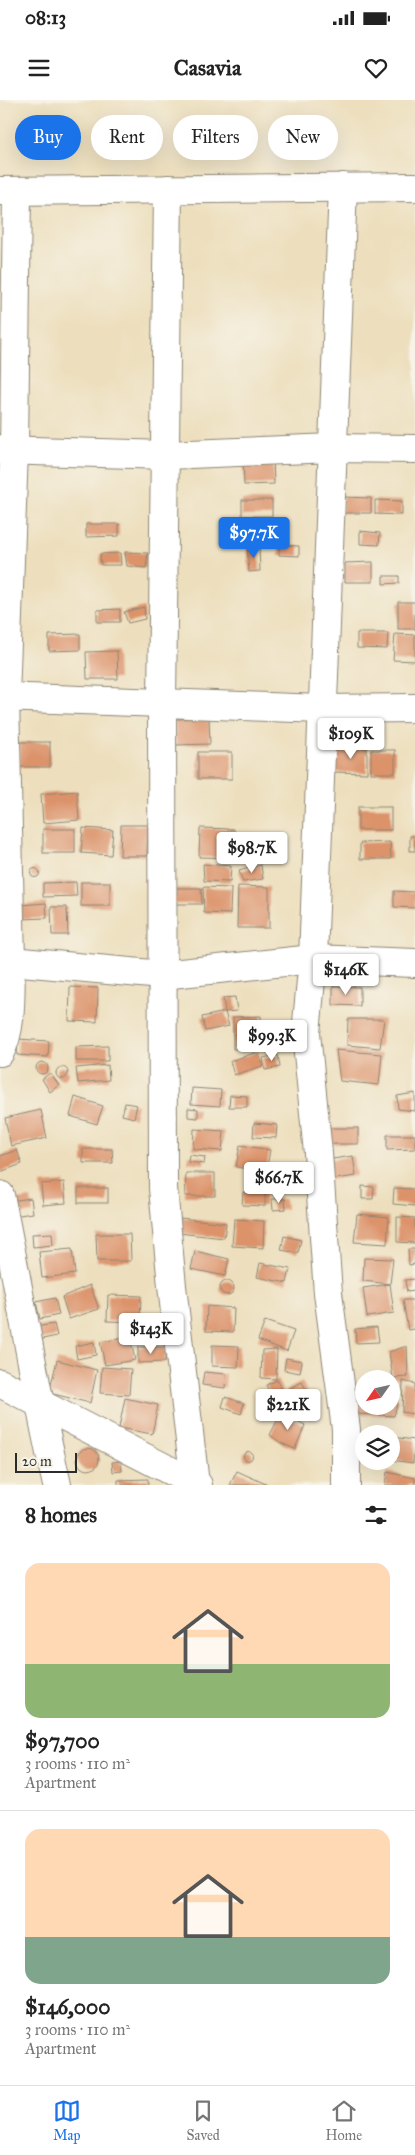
<!DOCTYPE html>
<html lang="en">
<head>
<meta charset="utf-8">
<style>
  :root { --surface:#fff; --page:#f6f6f6; --text:#222; --muted:#767676; --line:#e0e0e0; --accent:#1a73e8 }
  body { margin:0; font-family:"IM FELL Great Primer",serif; background:var(--page); color:var(--text); height:100vh; display:flex; flex-direction:column; font-size:19px; white-space:nowrap }
  * { box-sizing:border-box; margin:0 }
  p { font-size:16px; color:var(--muted) }
  .icon { flex:none; width:28px; height:28px; fill:none; stroke:currentColor; stroke-width:2; stroke-linecap:round; stroke-linejoin:round }
  .map { position:relative; height:1385px; overflow:hidden }
  .panel { display:flex; flex-direction:column; background:var(--surface); flex:1 }
  .panel>* { flex:none }
  .top-card { position:absolute; left:15px; top:15px; width:385px; height:45px; display:flex; gap:10px }
  .needle { width:32px; rotate:236deg }
  .controls { position:absolute; left:355px; top:1270px; display:grid; gap:10px }
  .controls a { display:grid; place-items:center; width:45px; height:45px; border-radius:50%; background:var(--surface); box-shadow:0 5px 20px #0002; font-size:25px }
  .scale { position:absolute; left:15px; bottom:12px; width:62px; box-sizing:border-box; padding-left:5px; border:2px solid #2b2b2b; border-top:0; font-size:14px; line-height:18px; white-space:nowrap; color:#2b2b2b; -webkit-text-stroke:4px #f7f3e8; paint-order:stroke }
  .price { position:absolute; translate:-50% -42px; padding:0 11px; border-radius:5px; background:#fff; color:#222; font-size:16px; line-height:32px; filter:drop-shadow(0 1px 2px #0008) }
  .price::after { content:''; position:absolute; left:50%; top:30px; width:15px; height:11px; margin-left:-8px; background:inherit; clip-path:polygon(0 0,100% 0,50% 100%) }
  .price.active { background:var(--accent); color:#fff }
  ul { padding:0; list-style:none }
  li { display:grid; align-content:center; gap:10px; height:265px; padding:0 25px }
  li+li { border-top:1px solid var(--line) }
  li span { display:grid; place-items:center; height:155px; border-radius:15px; color:#555 }
  li>.icon { margin-inline-start:auto }
  span .icon { width:90px; height:90px; fill:#fffc; stroke-width:1 }
  li b { font-size:21px }
  h2 { display:flex; justify-content:space-between; align-items:center; height:60px; padding:0 25px; font-size:21px }
  .pill { padding:0 18px; border-radius:22px; background:var(--surface); box-shadow:0 5px 20px #0002; font-size:18px; line-height:45px }
  .pill.active { background:var(--accent); color:#fff }
  .status { display:flex; justify-content:space-between; align-items:center; height:35px; padding:0 25px; background:var(--surface); direction:ltr }
  .status svg { height:14px; fill:currentColor }
  header { display:flex; justify-content:space-between; align-items:center; height:65px; padding:0 25px; background:var(--surface); font-size:22px; font-weight:700 }
  .dock { display:flex; justify-content:space-around; align-items:center; height:70px; border-top:1px solid var(--line); background:var(--surface); font-size:14px; color:var(--muted) }
  .dock a { display:grid; justify-items:center; gap:2px }
  .dock .active { color:var(--accent) }
  .map>svg:first-child { display:block }
</style>
</head>
<body>
<div class="status"><b>08:13</b><svg viewBox="0 0 49 12"><path d="M0 12V9h3v3zM5 12V6h3v6zM10 12V3h3v9zM15 12V0h3v12zM26 1h20v11H26zM47 4h2v5h-2z"/></svg></div>
<header><svg class="icon" aria-label="menu" viewBox="0 0 24 24"><path d="M4 6h16M4 12h16M4 18h16"/></svg>Casavia<svg class="icon" aria-label="heart" viewBox="0 0 24 24"><path d="M12 20l-8-8c-3-5 5-10 8-4 3-6 11-1 8 4z"/></svg></header>
<div class="map">
<svg width="415" height="1385" viewBox="0 0 415 1385">
  <rect width="100%" height="100%" fill="#f7f3e8"/>
  <filter id="ink" filterUnits="userSpaceOnUse"><feTurbulence type="fractalNoise" baseFrequency=".02" numOctaves="2"/><feDisplacementMap in="SourceGraphic" scale="10" xChannelSelector="R" yChannelSelector="G"/><feConvolveMatrix kernelMatrix="1 2 1 2 8 2 1 2 1" color-interpolation-filters="sRGB"/></filter>
  <filter id="wash" filterUnits="userSpaceOnUse"><feTurbulence type="fractalNoise" baseFrequency=".0096" numOctaves="4" result="noise"/><feDisplacementMap in="SourceGraphic" scale="20" xChannelSelector="R" yChannelSelector="G"/><feGaussianBlur stdDeviation="1.12" result="paint"/><feColorMatrix in="noise" values="0 0 0 0 0 0 0 0 0 0 0 0 0 0 0 0 0 1.4 0 .05"/><feComposite in="paint" operator="in"/></filter>
  <g filter="url(#wash)">
    <rect width="100%" height="100%" fill="#eddfbd"/>
    <g id="blocks">
      <g fill="#dc936a">
        <polygon points="273,356 274,384 244,385 243,357"/>
        <polygon points="343,397 371,398 371,413 342,413"/>
        <rect x="242" y="400" width="30" height="16"/>
        <polygon points="375,400 402,401 402,415 375,414"/>
        <polygon points="86,424 119,424 119,436 86,437"/>
        <polygon points="360,431 380,433 379,445 360,444"/>
        <polygon points="279,445 299,446 299,456 279,455"/>
        <polygon points="247,446 259,446 260,471 249,472"/>
        <polygon points="125,452 148,453 146,468 127,466"/>
        <polygon points="120,453 121,465 101,465 100,454"/>
        <polygon points="373,462 373,482 345,482 345,463"/>
        <polygon points="383,476 399,476 399,483 383,484"/>
        <rect x="398" y="502" width="17" height="27"/>
        <polygon points="144,507 145,519 128,523 124,512"/>
        <polygon points="120,509 120,522 97,522 97,510"/>
        <polygon points="357,533 388,533 387,549 357,548"/>
        <polygon points="80,534 80,550 49,551 49,535"/>
        <polygon points="395,534 415,535 415,561 393,560"/>
        <polygon points="117,551 118,579 87,579 86,552"/>
        <polygon points="209,618 210,644 176,645 175,619"/>
        <rect x="20" y="642" width="30" height="25"/>
        <polygon points="334,648 367,648 367,673 334,672"/>
        <rect x="371" y="650" width="24" height="23"/>
        <rect x="198" y="652" width="34" height="27"/>
        <polygon points="77,691 79,720 43,723 41,694"/>
        <rect x="358" y="707" width="33" height="23"/>
        <polygon points="121,725 148,725 147,756 120,756"/>
        <polygon points="83,728 113,730 111,755 81,753"/>
        <polygon points="200,728 234,729 234,758 199,757"/>
        <rect x="43" y="729" width="32" height="24"/>
        <rect x="410" y="736" width="5" height="15"/>
        <polygon points="390,742 391,759 360,759 360,743"/>
        <polygon points="203,764 231,766 230,782 204,781"/>
        <polygon points="261,765 263,779 243,782 239,771"/>
        <circle cx="35" cy="773" r="4.5"/>
        <polygon points="76,782 77,796 43,797 43,783"/>
        <rect x="81" y="782" width="29" height="24"/>
        <polygon points="238,786 269,787 269,828 237,828"/>
        <polygon points="203,787 231,788 230,814 204,813"/>
        <polygon points="175,788 201,788 202,804 174,804"/>
        <polygon points="394,791 415,792 415,808 394,807"/>
        <polygon points="46,803 47,818 21,819 20,805"/>
        <polygon points="51,807 67,807 68,835 52,835"/>
        <polygon points="333,886 360,887 360,906 333,905"/>
        <polygon points="70,887 98,888 97,922 69,921"/>
        <polygon points="235,897 237,911 225,912 229,926 205,931 202,917 225,912 223,898"/>
        <polygon points="261,916 262,948 233,949 233,917"/>
        <polygon points="348,919 384,919 380,948 347,945"/>
        <polygon points="279,933 281,947 268,949 266,935"/>
        <polygon points="18,939 49,941 48,957 17,955"/>
        <polygon points="108,946 108,961 76,961 76,947"/>
        <polygon points="336,950 382,954 379,985 340,981"/>
        <polygon points="258,952 263,966 234,975 230,961"/>
        <polygon points="278,955 280,967 265,970 263,958"/>
        <circle cx="42" cy="968" r="6"/>
        <polygon points="108,965 109,980 78,983 76,968"/>
        <circle cx="62" cy="973" r="6"/>
        <polygon points="50,973 59,985 50,992 42,979"/>
        <polygon points="192,988 221,990 220,1006 191,1004"/>
        <polygon points="415,993 415,1011 398,1009 397,996"/>
        <polygon points="230,995 247,996 247,1007 229,1007"/>
        <polygon points="75,997 103,1006 97,1024 70,1016"/>
        <polygon points="125,1003 137,1005 134,1018 122,1015"/>
        <polygon points="188,1008 198,1009 198,1018 188,1017"/>
        <polygon points="41,1010 47,1038 11,1046 5,1018"/>
        <polygon points="254,1023 277,1025 276,1038 253,1037"/>
        <rect x="325" y="1028" width="33" height="16"/>
        <polygon points="194,1029 224,1031 222,1051 193,1049"/>
        <polygon points="387,1035 415,1035 415,1049 387,1050"/>
        <polygon points="240,1045 270,1050 266,1072 236,1067"/>
        <polygon points="83,1049 112,1049 113,1063 83,1063"/>
        <polygon points="17,1050 22,1064 0,1072 0,1056"/>
        <polygon points="189,1055 205,1057 204,1064 188,1062"/>
        <polygon points="353,1056 356,1076 329,1080 326,1060"/>
        <polygon points="186,1073 215,1073 215,1096 185,1096"/>
        <polygon points="64,1082 66,1103 43,1105 41,1084"/>
        <polygon points="362,1086 374,1087 373,1099 362,1099"/>
        <rect x="78" y="1088" width="30" height="15"/>
        <polygon points="394,1088 415,1089 415,1106 393,1104"/>
        <polygon points="243,1092 265,1093 265,1106 242,1105"/>
        <polygon points="31,1098 33,1113 12,1116 10,1101"/>
        <polygon points="272,1099 285,1099 286,1109 273,1110"/>
        <polygon points="357,1114 389,1117 387,1144 354,1142"/>
        <polygon points="397,1117 415,1118 415,1143 397,1142"/>
        <polygon points="180,1118 226,1123 224,1138 178,1133"/>
        <polygon points="234,1119 264,1121 263,1148 232,1146"/>
        <polygon points="52,1133 53,1145 33,1147 32,1134"/>
        <polygon points="96,1134 130,1134 131,1161 97,1161"/>
        <polygon points="284,1136 301,1140 298,1153 281,1150"/>
        <polygon points="72,1149 75,1174 42,1178 39,1152"/>
        <polygon points="408,1149 415,1149 415,1164 409,1165"/>
        <polygon points="195,1151 229,1159 225,1176 191,1169"/>
        <polygon points="364,1158 393,1159 390,1184 363,1181"/>
        <polygon points="260,1163 290,1169 287,1183 257,1177"/>
        <polygon points="415,1179 415,1191 407,1192 405,1180"/>
        <circle cx="227" cy="1188" r="7"/>
        <polygon points="390,1184 394,1213 367,1217 363,1188"/>
        <polygon points="90,1185 99,1209 69,1219 62,1197"/>
        <polygon points="108,1195 141,1196 140,1222 107,1221"/>
        <polygon points="55,1198 59,1215 40,1219 36,1202"/>
        <polygon points="403,1200 415,1200 415,1229 408,1230"/>
        <polygon points="207,1206 234,1208 233,1232 206,1231"/>
        <polygon points="265,1221 294,1231 287,1251 258,1240"/>
        <polygon points="54,1224 57,1236 38,1240 35,1227"/>
        <polygon points="377,1227 379,1242 356,1243 355,1229"/>
        <polygon points="130,1237 135,1260 105,1265 100,1242"/>
        <polygon points="94,1242 96,1255 77,1259 75,1246"/>
        <polygon points="212,1245 239,1246 238,1267 212,1266"/>
        <polygon points="407,1246 408,1277 393,1278 389,1252"/>
        <polygon points="138,1247 165,1247 165,1262 138,1263"/>
        <polygon points="277,1249 276,1279 261,1278 262,1250"/>
        <polygon points="286,1258 302,1261 300,1273 284,1270"/>
        <polygon points="57,1260 97,1270 90,1303 49,1293"/>
        <polygon points="102,1267 131,1269 129,1295 100,1293"/>
        <polygon points="204,1272 226,1274 225,1288 202,1285"/>
        <polygon points="277,1280 288,1301 276,1307 266,1285"/>
        <polygon points="403,1281 415,1284 414,1314 402,1312"/>
        <polygon points="302,1282 316,1307 300,1316 286,1290"/>
        <polygon points="356,1294 364,1295 364,1306 391,1306 391,1299 398,1300 394,1316 357,1314"/>
        <polygon points="225,1297 244,1303 241,1314 222,1307"/>
        <polygon points="125,1298 158,1305 152,1334 119,1328"/>
        <polygon points="281,1313 305,1325 295,1349 281,1343 270,1335"/>
        <polygon points="391,1337 415,1340 413,1363 391,1360"/>
        <circle cx="88" cy="1359" r="11"/>
        <circle cx="248" cy="1356" r="4.5"/>
        <polygon points="121,1361 122,1371 113,1372 112,1362"/>
        <polygon points="237,1371 268,1385 230,1385"/>
        <polygon points="387,1372 415,1378 415,1385 385,1385"/>
        <polygon points="148,1379 148,1385 118,1385 118,1380"/>
      </g>
    </g>
  </g>
  <g filter="url(#ink)">
    <use href="#blocks" fill-opacity="0" stroke="#8c8574" stroke-width="1"/>
    <g fill="none" stroke-linecap="round" stroke-linejoin="round">
      <g stroke="#8c8574" stroke-width="30">
        <g id="minor">
          <polyline points="343,87 313,859 306,933 318,1053 328,1193 346,1329 346,1385"/>
          <polyline points="168,89 162,602 163,1088 172,1186 195,1384"/>
          <polyline points="0,91 415,87"/>
          <polyline points="0,350 166,355 333,348 415,349"/>
          <polyline points="0,597 322,609 415,608"/>
          <polyline points="0,860 162,875 313,859 415,863"/>
          <path d="M0,952c13,-23 10,-64 11,-91l-6,-264 9,-246 3,-260"/>
          <path d="M0,1095c20,97 35,194 57,290"/>
          <polyline points="0,1283 198,1385"/>
        </g>
      </g>
      <use href="#minor" stroke="#fff" stroke-width="28"/>
    </g>
  </g>
</svg>
<div class="controls">
<a><svg class="needle" viewBox="-14 -14 28 28"><path d="M0-13l5 13h-10z" fill="#e53935"/><path d="M0 13l5-13h-10z" fill="#767676"/></svg></a>
<a><svg class="icon" aria-label="layers" viewBox="0 0 24 24"><path d="M12 4l9 5-9 5-9-5zM3 14l9 5 9-5"/></svg></a>
</div>
<div class="scale">20 m</div>
<b class="price active" style="left:254px;top:459px">$97.7K</b>
<b class="price" style="left:351px;top:660px">$109K</b>
<b class="price" style="left:252px;top:774px">$98.7K</b>
<b class="price" style="left:346px;top:896px">$146K</b>
<b class="price" style="left:272px;top:962px">$99.3K</b>
<b class="price" style="left:279px;top:1104px">$66.7K</b>
<b class="price" style="left:151px;top:1255px">$143K</b>
<b class="price" style="left:288px;top:1331px">$221K</b>
<div class="top-card">
<a class="pill active">Buy</a>
<a class="pill">Rent</a>
<a class="pill">Filters</a>
<a class="pill">New</a>
</div>
</div>
<section class="panel">
<h2>8 homes<svg class="icon" aria-label="filters" viewBox="0 0 24 24"><path d="M4 7h16M4 17h16"/><circle cx="9" cy="7" r="2"/><circle cx="15" cy="17" r="2"/></svg></h2>
<ul>
<li><span style="background:linear-gradient(#ffd9b3 65%,#8fb573 0)"><svg class="icon" aria-label="home" viewBox="0 0 24 24"><path d="M3 11l9-7 9 7M6 9v11h12V9"/></svg></span><div><b>$97,700</b><p>3 rooms · 110 m²</p><p>Apartment</p></div></li>
<li><span style="background:linear-gradient(#ffd9b3 70%,#7fa58c 0)"><svg class="icon" aria-label="home" viewBox="0 0 24 24"><path d="M3 11l9-7 9 7M6 9v11h12V9"/></svg></span><div><b>$146,000</b><p>3 rooms · 110 m²</p><p>Apartment</p></div></li>
</ul>
</section>
<nav class="dock">
<a class="active"><svg class="icon" aria-label="map" viewBox="0 0 24 24"><path d="M3 6l6-2 6 2 6-2v14l-6 2-6-2-6 2zM9 4v14M15 6v14"/></svg>Map</a>
<a><svg class="icon" aria-label="saved" viewBox="0 0 24 24"><path d="M7 4h10v16l-5-4-5 4z"/></svg>Saved</a>
<a><svg class="icon" aria-label="home" viewBox="0 0 24 24"><path d="M3 11l9-7 9 7M6 9v11h12V9"/></svg>Home</a>
</nav>
</body>
</html>
